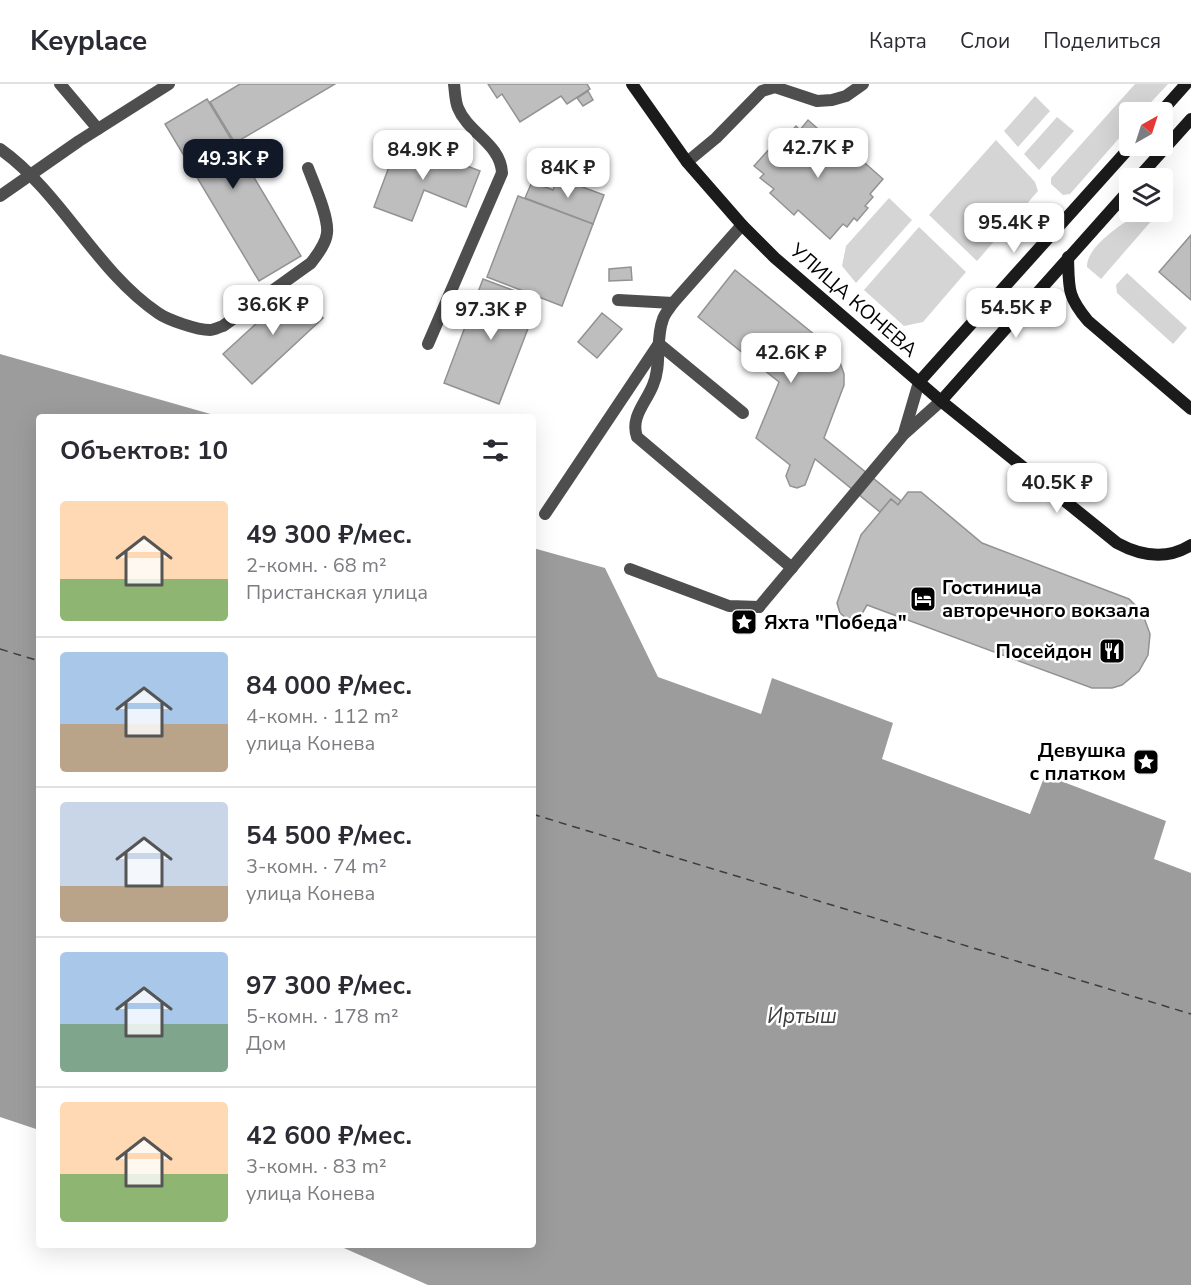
<!DOCTYPE html>
<html lang="ru">
<head>
<meta charset="utf-8">
<style>
  :root { --surface:#fff; --page:#f2f2f3; --text:#2b2b33; --muted:#7c7c81; --line:#e1e1e2; --accent:#111827 }
  body { margin:0; font-family:"Nunito Sans",sans-serif; background:var(--page); color:var(--text); height:100vh; display:flex; flex-direction:column; font-size:22px; white-space:nowrap }
  * { box-sizing:border-box; margin:0 }
  p { font-size:20px; color:var(--muted) }
  .icon { flex:none; width:33px; height:33px; fill:none; stroke:currentColor; stroke-width:2; stroke-linecap:round; stroke-linejoin:round }
  .map { position:relative; flex:1; overflow:hidden }
  .sheet { position:absolute; left:36px; top:330px; width:500px; height:834px; display:flex; flex-direction:column; background:var(--surface); border-radius:6px; box-shadow:0 6px 24px #0002 }
  .sheet>* { flex:none }
  .needle { width:39px; rotate:39deg }
  .controls { position:absolute; left:1119px; top:18px; display:grid; gap:12px }
  .controls a { display:grid; place-items:center; width:54px; height:54px; border-radius:6px; background:var(--surface); box-shadow:0 6px 24px #0002; font-size:30px }
  .price { position:absolute; translate:-50% -51px; padding:0 14px; border-radius:12px; background:#fff; color:#222; font-size:20px; line-height:39px; filter:drop-shadow(0 2px 3px #0008) }
  .price::after { content:''; position:absolute; left:50%; top:36px; width:18px; height:14px; margin-left:-9px; background:inherit; clip-path:polygon(0 0,100% 0,50% 100%) }
  .price.current { background:var(--accent); color:#fff }
  ul { padding:0; list-style:none }
  li { display:flex; align-items:center; gap:18px; height:150px; padding:0 24px }
  li+li { border-top:2px solid var(--line) }
  li span { display:grid; place-items:center; flex:none; width:168px; height:120px; border-radius:6px; color:#555 }
  li>.icon { margin-inline-start:auto }
  span .icon { width:72px; height:72px; fill:#fffc; stroke-width:1 }
  li b { font-size:26px }
  h2 { display:flex; justify-content:space-between; align-items:center; height:72px; padding:0 24px; font-size:26px }
  header { display:flex; align-items:center; gap:36px; box-sizing:border-box; height:84px; padding:0 30px; background:var(--surface); border-bottom:2px solid var(--line) }
  header strong { font-size:28px }
  nav { display:flex; gap:33px; margin-inline-start:auto; font-size:21px }
  .map>svg:first-child { display:block }
</style>
</head>
<body>
<header>
<strong>Keyplace</strong>
<nav><a>Карта</a><a>Слои</a><a>Поделиться</a></nav>
</header>
<div class="map">
<svg width="1191" height="1201" viewBox="0 0 1191 1201">
  <rect width="100%" height="100%" fill="#fff"/>
  <g fill="#d5d5d5">
    <polygon points="1135,0 1168,0 1142,28 1130,28 1129,43 1070,110 1063,111 1051,100 1051,94"/>
    <polygon points="1035,12 1050,27 1018,63 1004,47"/>
    <polygon points="1057,33 1074,47 1039,86 1024,70"/>
    <polygon points="996,56 1035,98 1038,107 977,177 929,131"/>
    <polygon points="889,114 912,136 856,199 842,182 846,162"/>
    <path d="M1141,128h4l8,7 -52,60 -14,-12c-1,-21 38,-45 54,-55z"/>
    <polygon points="919,143 966,188 923,238 904,242 864,206"/>
    <polygon points="1127,189 1187,244 1173,260 1117,209 1116,201"/>
  </g>
  <g fill="#9c9c9c">
    <polygon points="0,270 221,333 39,333 39,1046 0,1033"/>
    <polygon points="533,464 605,484 658,593 761,630 772,594 893,639 882,675 1030,730 1045,691 1166,737 1154,775 1191,789 1191,1201 428,1201 337,1161 532,1161"/>
  </g>
  <g fill="none" stroke-linecap="round" stroke-linejoin="round">
    <g stroke="#3d3d3d" stroke-width="1.5" stroke-dasharray="8 6" stroke-linecap="butt">
      <polyline points="0,565 39,577"/>
      <polyline points="532,730 1191,930"/>
    </g>
  </g>
  <g fill="#bebebe" stroke="#929292" stroke-width="1.5">
    <polygon points="240,0 335,0 235,59 210,18"/>
    <polygon points="488,0 587,0 590,5 567,20 561,12 520,38 502,10 497,14"/>
    <polygon points="588,7 593,16 583,22 577,14"/>
    <polygon points="207,15 301,172 259,197 165,40"/>
    <polygon points="808,36 845,69 849,65 883,95 870,110 873,113 865,122 868,124 857,137 854,134 847,143 843,140 830,155 798,126 794,131 770,109 774,105 760,94 764,90 754,82 781,52 784,55 796,42 800,46"/>
    <polygon points="399,56 480,87 466,123 424,106 412,137 374,123"/>
    <polygon points="558,94 604,111 593,140 525,114 532,98 553,106"/>
    <polygon points="518,112 593,140 562,222 487,193"/>
    <polygon points="1191,151 1191,216 1159,188"/>
    <polygon points="631,183 632,196 609,197 609,185"/>
    <polygon points="735,186 831,264 837,270 844,290 844,301 824,354 901,417 898,421 891,415 880,428 815,375 805,401 797,404 790,402 786,392 790,381 756,354 779,298 698,233"/>
    <polygon points="483,195 539,216 499,320 444,299"/>
    <polygon points="295,204 323,234 252,300 223,270"/>
    <polygon points="602,229 622,245 597,274 578,258"/>
    <polygon points="908,408 921,408 982,459 1129,515 1142,528 1150,550 1148,571 1139,587 1122,601 1112,604 1092,604 867,521 860,533 846,534 840,529 837,519 861,451 891,415 898,421"/>
  </g>
  <g fill="none" stroke-linecap="round" stroke-linejoin="round">
    <g stroke="#4e4e4e" stroke-width="12">
      <polyline points="60,0 98,45"/>
      <path d="M0,65c62,44 95,121 158,164 10,7 39,17 52,17 4,0 9,-3 13,-4l88,-63c6,-8 15,-19 16,-30 2,-16 -13,-49 -19,-65"/>
      <polyline points="687,78 716,54 762,7 775,3 817,17 832,16 846,12 863,0"/>
      <path d="M742,141l-69,78c-3,5 -8,10 -10,16 -8,21 -1,46 -10,66 -7,18 -23,32 -16,52l155,131"/>
      <polyline points="618,216 673,219"/>
      <path d="M428,260l74,-171c-1,-29 -34,-40 -44,-65 -3,-7 -3,-17 -4,-24"/>
      <polyline points="659,260 743,329"/>
      <polyline points="545,430 658,261"/>
      <polyline points="630,485 729,522 759,523"/>
    </g>
    <g stroke="#4e4e4e" stroke-width="12">
      <polyline points="0,112 79,57 169,0"/>
      <polyline points="904,349 919,298"/>
      <polyline points="759,523 904,350 941,317"/>
    </g>
    <g stroke="#1b1b1b" stroke-width="12">
      <path d="M632,0l55,78 55,63 33,33 166,143 176,142c24,13 50,17 74,2"/>
      <polyline points="1161,28 1186,0"/>
      <polyline points="1138,94 1191,35"/>
      <path d="M1068,173c1,32 -1,39 20,64l103,88"/>
      <polyline points="919,298 1131,62"/>
      <polyline points="941,317 1130,105"/>
    </g>
  </g>
  <defs>
    <g id="hotel-square" transform="scale(1.35)"><rect x="-9" y="-9" width="18" height="18" rx="4" fill="#000" stroke="#fff"/><path d="M-6-4.5h1.5V1H6V5H4.5V3h-9V5H-6ZM-4 0a1.8 1.8 0 1 1 3.6 0ZM.5 0V-2.5h3Q6-2.5 6 0Z" fill="#fff"/></g>
    <g id="sight-square" transform="scale(1.35)"><rect x="-9" y="-9" width="18" height="18" rx="4" fill="#000" stroke="#fff"/><path d="M0-6L1.8-2.2L6-1.7L2.9 1.2L3.7 5.4L0 3.3L-3.7 5.4L-2.9 1.2L-6-1.7L-1.8-2.2Z" fill="#fff"/></g>
    <g id="restaurant-square" transform="scale(1.35)"><rect x="-9" y="-9" width="18" height="18" rx="4" fill="#000" stroke="#fff"/><path d="M-5-6h1v4h1v-4h1v4h1v-4h1v5L-1.5 .5V6h-2V.5L-5-1ZM5-6V6H3V1.5H1.5Q1.5-4 5-6Z" fill="#fff"/></g>
  </defs>
  <g fill-rule="evenodd">
    <use href="#hotel-square" x="923" y="515"/>
    <use href="#sight-square" x="744" y="538"/>
    <use href="#restaurant-square" x="1112" y="567"/>
    <use href="#sight-square" x="1146" y="678"/>
  </g>
  <g text-anchor="middle" stroke-width="5" stroke-linejoin="round" paint-order="stroke">
    <g font-size="20" fill="#000" stroke="#fff">
      <text transform="translate(854 216) rotate(41)" y="7">УЛИЦА КОНЕВА</text>
    </g>
    <g font-size="20" font-weight="bold" fill="#000" stroke="#fff" text-anchor="start">
      <text x="942" y="510">Гостиница<tspan x="942" dy="23">авторечного вокзала</tspan></text>
      <text x="764" y="545">Яхта "Победа"</text>
      <text x="1092" y="574" text-anchor="end">Посейдон</text>
      <text x="1126" y="673" text-anchor="end">Девушка<tspan x="1126" dy="23">с платком</tspan></text>
    </g>
    <g font-size="21" font-style="italic" fill="#3d3d3d" stroke="#fff">
      <text x="802" y="939">Иртыш</text>
    </g>
  </g>
</svg>
<div class="controls">
<a><svg class="needle" viewBox="-14 -14 28 28"><path d="M0-13l5 13h-10z" fill="#e53935"/><path d="M0 13l5-13h-10z" fill="#7c7c81"/></svg></a>
<a><svg class="icon" aria-label="layers" viewBox="0 0 24 24"><path d="M12 4l9 5-9 5-9-5zM3 14l9 5 9-5"/></svg></a>
</div>
<b class="price" style="left:818px;top:95px">42.7K ₽</b>
<b class="price" style="left:423px;top:97px">84.9K ₽</b>
<b class="price current" style="left:233px;top:106px">49.3K ₽</b>
<b class="price" style="left:568px;top:115px">84K ₽</b>
<b class="price" style="left:1014px;top:170px">95.4K ₽</b>
<b class="price" style="left:273px;top:252px">36.6K ₽</b>
<b class="price" style="left:1016px;top:255px">54.5K ₽</b>
<b class="price" style="left:491px;top:257px">97.3K ₽</b>
<b class="price" style="left:791px;top:300px">42.6K ₽</b>
<b class="price" style="left:1057px;top:430px">40.5K ₽</b>
<section class="sheet">
<h2>Объектов: 10<svg class="icon" aria-label="filters" viewBox="0 0 24 24"><path d="M4 7h16M4 17h16"/><circle cx="9" cy="7" r="2"/><circle cx="15" cy="17" r="2"/></svg></h2>
<ul>
<li><span style="background:linear-gradient(#ffd9b3 65%,#8fb573 0)"><svg class="icon" aria-label="home" viewBox="0 0 24 24"><path d="M3 11l9-7 9 7M6 9v11h12V9"/></svg></span><div><b>49 300 ₽/мес.</b><p>2-комн. · 68 m²</p><p>Пристанская улица</p></div></li>
<li><span style="background:linear-gradient(#a9c7e8 60%,#b9a48a 0)"><svg class="icon" aria-label="home" viewBox="0 0 24 24"><path d="M3 11l9-7 9 7M6 9v11h12V9"/></svg></span><div><b>84 000 ₽/мес.</b><p>4-комн. · 112 m²</p><p>улица Конева</p></div></li>
<li><span style="background:linear-gradient(#c9d6e8 70%,#b9a48a 0)"><svg class="icon" aria-label="home" viewBox="0 0 24 24"><path d="M3 11l9-7 9 7M6 9v11h12V9"/></svg></span><div><b>54 500 ₽/мес.</b><p>3-комн. · 74 m²</p><p>улица Конева</p></div></li>
<li><span style="background:linear-gradient(#a9c7e8 60%,#7fa58c 0)"><svg class="icon" aria-label="home" viewBox="0 0 24 24"><path d="M3 11l9-7 9 7M6 9v11h12V9"/></svg></span><div><b>97 300 ₽/мес.</b><p>5-комн. · 178 m²</p><p>Дом</p></div></li>
<li><span style="background:linear-gradient(#ffd9b3 60%,#8fb573 0)"><svg class="icon" aria-label="home" viewBox="0 0 24 24"><path d="M3 11l9-7 9 7M6 9v11h12V9"/></svg></span><div><b>42 600 ₽/мес.</b><p>3-комн. · 83 m²</p><p>улица Конева</p></div></li>
</ul>
</section>
</div>
</body>
</html>
